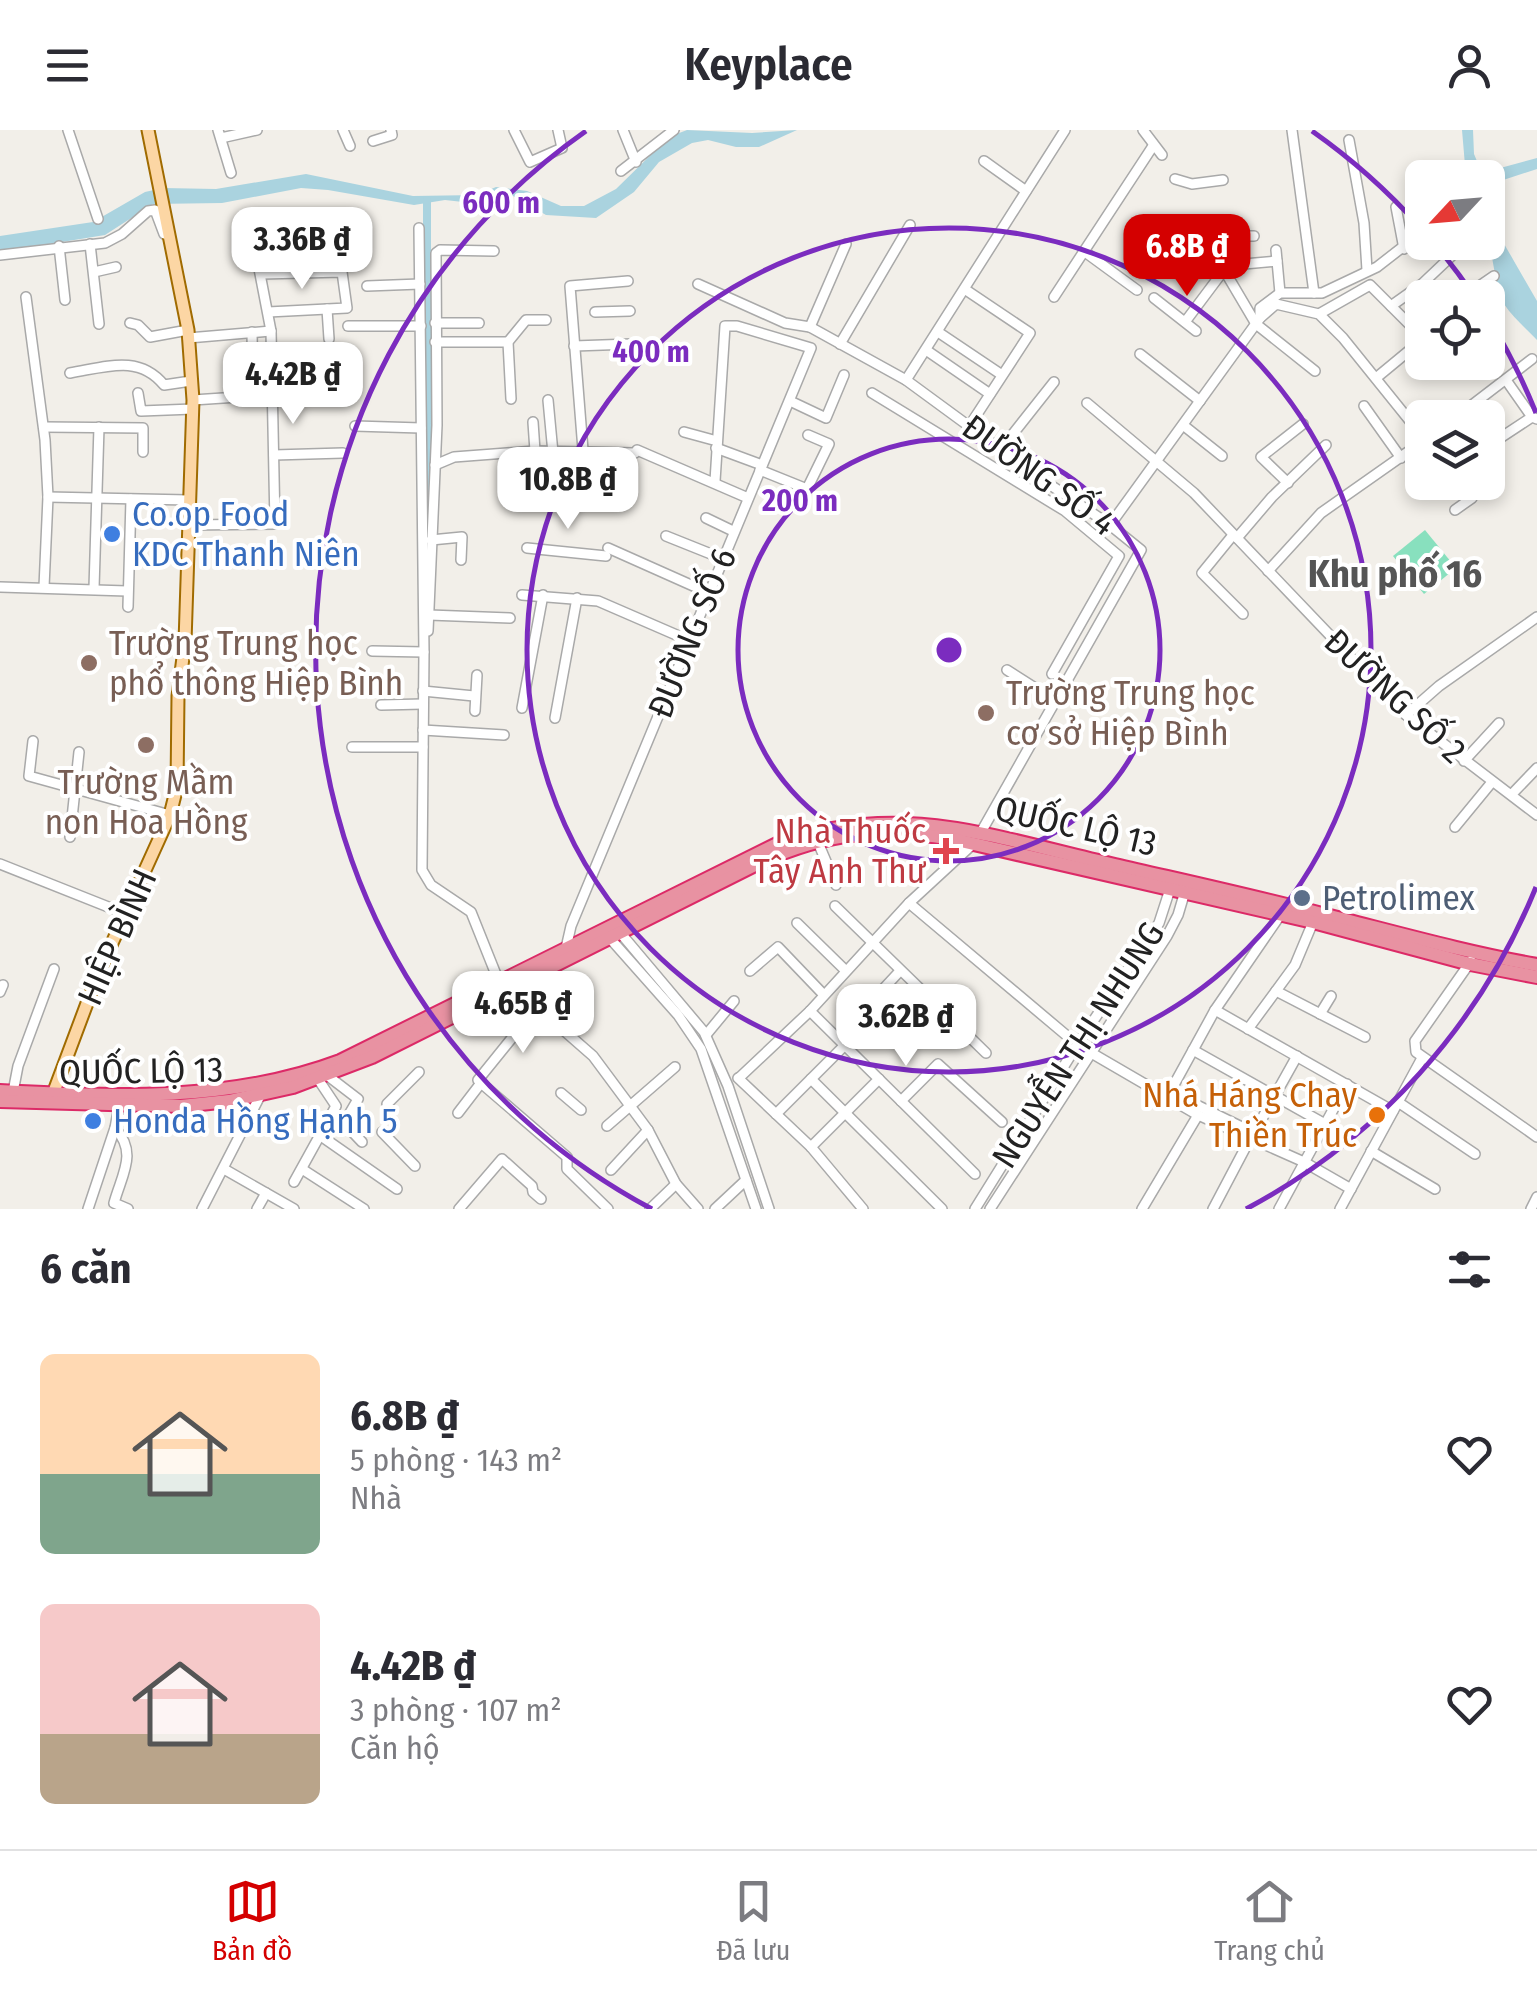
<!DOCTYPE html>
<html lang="vi">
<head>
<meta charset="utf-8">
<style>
  :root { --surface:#fff; --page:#f7f7f7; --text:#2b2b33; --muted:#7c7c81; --line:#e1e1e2; --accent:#d40000 }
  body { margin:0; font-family:"Fira Sans Condensed",sans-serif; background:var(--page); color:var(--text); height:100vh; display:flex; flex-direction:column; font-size:38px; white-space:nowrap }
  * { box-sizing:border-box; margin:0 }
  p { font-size:32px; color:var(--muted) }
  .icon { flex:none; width:55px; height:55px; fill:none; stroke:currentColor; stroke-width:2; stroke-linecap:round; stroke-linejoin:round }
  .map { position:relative; height:1079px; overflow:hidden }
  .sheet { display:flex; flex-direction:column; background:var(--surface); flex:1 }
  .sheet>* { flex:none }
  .needle { width:65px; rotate:244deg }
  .tools { position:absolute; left:1405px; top:30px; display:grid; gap:20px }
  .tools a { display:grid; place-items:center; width:100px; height:100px; border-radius:15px; background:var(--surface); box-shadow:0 5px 15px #0003; font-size:50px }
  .price { position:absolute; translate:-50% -85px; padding:0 22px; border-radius:20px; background:#fff; color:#222; font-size:32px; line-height:65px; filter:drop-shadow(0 2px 5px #0008) }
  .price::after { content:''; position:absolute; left:50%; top:60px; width:30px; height:22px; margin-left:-15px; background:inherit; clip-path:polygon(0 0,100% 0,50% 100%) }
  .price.active { background:var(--accent); color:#fff }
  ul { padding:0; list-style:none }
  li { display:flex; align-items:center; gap:30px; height:250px; padding:0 40px }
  li span { display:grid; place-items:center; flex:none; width:280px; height:200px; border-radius:15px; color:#555 }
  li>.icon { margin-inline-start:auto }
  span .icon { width:120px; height:120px; fill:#fffc; stroke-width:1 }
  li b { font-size:42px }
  h2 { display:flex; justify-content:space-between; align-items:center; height:120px; padding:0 40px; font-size:42px }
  header { display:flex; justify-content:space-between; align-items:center; height:130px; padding:0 40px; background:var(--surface); font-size:45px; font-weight:600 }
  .tabs { display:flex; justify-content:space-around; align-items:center; height:140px; border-top:2px solid var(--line); background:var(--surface); font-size:28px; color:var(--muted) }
  .tabs a { display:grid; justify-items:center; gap:5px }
  .tabs .active { color:var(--accent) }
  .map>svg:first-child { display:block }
</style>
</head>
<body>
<header><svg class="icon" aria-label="menu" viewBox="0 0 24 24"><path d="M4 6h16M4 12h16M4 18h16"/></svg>Keyplace<svg class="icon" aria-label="person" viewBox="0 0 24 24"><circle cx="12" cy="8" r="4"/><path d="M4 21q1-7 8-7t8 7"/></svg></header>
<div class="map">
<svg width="1537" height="1079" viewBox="0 0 1537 1079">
  <rect width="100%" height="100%" fill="#f2efe9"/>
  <polygon fill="#88e0be" points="1425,400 1456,438 1424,464 1393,426"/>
  <g fill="#aad3df">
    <polygon points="687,0 752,3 797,0 759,17 736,17 708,10 692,13 659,32 634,62 596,88 546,85 513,66 481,74 445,70 414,75 328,60 301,58 222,73 153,74 105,105 0,122 0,106 93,92 145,62 163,58 216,59 306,44 413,66 477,65 496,57 527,61 561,76 584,76 616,59 669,7"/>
    <polygon points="1462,0 1473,0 1474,24 1482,43 1537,28 1537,39 1488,55 1488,48 1466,47"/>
    <path d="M1488,86l49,85v39c-11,-12 -24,-22 -33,-36 -9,-17 -16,-69 -16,-88z"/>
  </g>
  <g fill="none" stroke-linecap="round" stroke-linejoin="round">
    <polyline stroke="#aad3df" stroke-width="8" points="427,391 427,70"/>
    <g stroke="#a9a9a9" stroke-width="12">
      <g id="minor">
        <polyline points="68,0 98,89"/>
        <polyline points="218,0 231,43"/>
        <polyline points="343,0 350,16"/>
        <polyline points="514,0 530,32 562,18 558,0"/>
        <polyline points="623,0 636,32"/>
        <polyline points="1143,0 1162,25"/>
        <polyline points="1292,0 1314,163"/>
        <polyline points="221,8 257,0"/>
        <polyline points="1349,10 1364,93 1367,140"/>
        <polyline points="373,11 392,5 391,0"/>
        <polyline points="984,31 1026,61"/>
        <polyline points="621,41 674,0"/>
        <polyline points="1175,49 1192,54 1223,50"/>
        <polyline points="1396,77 1404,119"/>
        <polyline points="419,98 424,522 422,740 431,755 471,782 499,852"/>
        <polyline points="1197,103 1201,102 1204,106 1256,194 1315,241"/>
        <polyline points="1204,106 1254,106"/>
        <polyline points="90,114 99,194"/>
        <polyline points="59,116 65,170"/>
        <polyline points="1276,120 1280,163"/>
        <polyline points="1085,122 1137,160"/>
        <polyline points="0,125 105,113 122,104 148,81 155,80 164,104"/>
        <polyline points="1222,136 1277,131"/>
        <polyline points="94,142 116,137"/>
        <polyline points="262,144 342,142 347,178 268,182"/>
        <polyline points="698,154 785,193 810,197 906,250 1037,346 1110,395 1141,420 980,704"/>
        <polyline points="367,156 420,154"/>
        <polyline points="966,160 1030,203 970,295"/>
        <polyline points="26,167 45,310 48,367 44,457"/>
        <polyline points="1054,167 1153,16"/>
        <polyline points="1154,168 1196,201"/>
        <polyline points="1462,168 1494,146"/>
        <polyline points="1391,176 1422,154 1460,118"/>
        <polyline points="327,179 329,209"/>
        <polyline points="595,182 630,181"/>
        <polyline points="1319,184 1370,155 1422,207"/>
        <polyline points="1260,188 1260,178 1280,163 1322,163 1377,137 1422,102"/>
        <polyline points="1185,192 1224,140"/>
        <polyline points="130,193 138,195 150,207 188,200"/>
        <polyline points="435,193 479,193"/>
        <polyline points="348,196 421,196"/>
        <polyline points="810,197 846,114"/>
        <polyline points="938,202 1002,245"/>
        <polyline points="188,208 271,201"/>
        <polyline points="435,212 508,212"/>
        <polyline points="840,214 910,95"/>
        <polyline points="574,216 631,214"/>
        <polyline points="926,220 990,264"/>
        <polyline points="1140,224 1200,271"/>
        <polyline points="272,234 345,233 345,257"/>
        <path d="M70,243c36,-6 69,-19 94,12l27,-4"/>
        <polyline points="1376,248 1422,210"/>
        <polyline points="906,250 1065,0"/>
        <polyline points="1506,250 1532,287"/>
        <polyline points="138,263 141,281 193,279"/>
        <polyline points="872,263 1065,381 1119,426 1052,544"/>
        <polyline points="511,269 508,212 526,190 546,190"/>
        <polyline points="193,270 253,266 252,202"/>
        <polyline points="548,270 556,355"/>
        <polyline points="790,271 826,288 844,245"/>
        <polyline points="1087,273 1194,363 1406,585 1537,685"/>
        <polyline points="1364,276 1401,328"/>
        <polyline points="1455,288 1532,229"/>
        <polyline points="1183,295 1222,326"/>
        <polyline points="355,296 421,298"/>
        <polyline points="44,297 143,298 143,322"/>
        <polyline points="1488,297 1496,310"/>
        <polyline points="684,302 717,311"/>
        <polyline points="1488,316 1532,287 1537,289"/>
        <polyline points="716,318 762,335"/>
        <polyline points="1001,319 1054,252"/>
        <polyline points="583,320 570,156 628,151"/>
        <polyline points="637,320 748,368"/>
        <polyline points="274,325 343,323"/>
        <polyline points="435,335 454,327 535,321 635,323"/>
        <polyline points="760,340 807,359 829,314 808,305"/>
        <polyline points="1288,353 1261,327 1303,294"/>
        <polyline points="508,358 530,358 535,321 533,292"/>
        <polyline points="48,367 188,370"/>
        <polyline points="1455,380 1472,368"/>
        <polyline points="706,388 733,401"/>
        <polyline points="187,395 275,394 271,201 250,92"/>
        <polyline points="1110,395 1260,188 1276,174 1319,184 1343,208 1422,306"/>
        <polyline points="1233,405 1202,443 1243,484"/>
        <polyline points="666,406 721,428"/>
        <polyline points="1237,408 1272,367 1326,315"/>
        <polyline points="431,410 462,407 461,430"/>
        <polyline points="527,418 606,426"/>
        <polyline points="608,418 709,463"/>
        <polyline points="1268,441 1321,383 1422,312"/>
        <polyline points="0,457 127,461"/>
        <polyline points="94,458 99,297"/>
        <polyline points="522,465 598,471 688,510"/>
        <polyline points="128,477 131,369"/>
        <polyline points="429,485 510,488"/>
        <polyline points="428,501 437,295 436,123 440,120 494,121"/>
        <polyline points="372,521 424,522"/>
        <polyline points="1007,540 1054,570"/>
        <polyline points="423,561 474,566"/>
        <polyline points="381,575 423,574"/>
        <polyline points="522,578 543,465"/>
        <polyline points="475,581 477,545"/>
        <polyline points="1406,585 1439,556 1537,487"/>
        <polyline points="555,588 577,468"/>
        <polyline points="423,600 504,605"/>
        <polyline points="33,611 29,646 170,685"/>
        <polyline points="352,617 423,617"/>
        <polyline points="1464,631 1499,593"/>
        <polyline points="1512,664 1537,638"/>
        <polyline points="1455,697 1492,652"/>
        <polyline points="70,707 79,622"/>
        <polyline points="817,710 836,755"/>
        <polyline points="0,734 126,784"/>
        <polyline points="909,773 1066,905"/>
        <polyline points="835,776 986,923"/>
        <polyline points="1281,784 1215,880 1170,962 1254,1003 1297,926"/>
        <polyline points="797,793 845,840"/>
        <polyline points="618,800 704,902 728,956 769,1079"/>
        <polyline points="607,805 678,885 701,919 756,1079"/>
        <polyline points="566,818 571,796 811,218 737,196 725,196 715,351"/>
        <polyline points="1471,831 1415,911 1416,922 1537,1007"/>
        <polyline points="750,841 778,817 823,864"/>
        <polyline points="521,851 537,877 593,926 648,1000 676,1054 698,1079"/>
        <polyline points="1276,861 1365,907"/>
        <polyline points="0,862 3,855"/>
        <polyline points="1215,880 1393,981"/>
        <polyline points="810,881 975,1044"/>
        <polyline points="860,884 899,842"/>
        <polyline points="1320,884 1331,866"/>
        <polyline points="1248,899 1295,835 1313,792"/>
        <polyline points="706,905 734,871"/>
        <polyline points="1193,920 1325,994"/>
        <polyline points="1088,921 1198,985 1304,1032 1351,1059"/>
        <polyline points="328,946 358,969 344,993 362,1012"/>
        <polyline points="740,947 810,881 909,773 973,714"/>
        <polyline points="738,948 811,1017 863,1079"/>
        <polyline points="811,949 942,1079"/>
        <polyline points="478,950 537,877"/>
        <polyline points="13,962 18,936 54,839"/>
        <polyline points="561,963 581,980"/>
        <polyline points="901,971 938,934 1002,992"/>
        <polyline points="1398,972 1475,1024"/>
        <polyline points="387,974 419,942"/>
        <polyline points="458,983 481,953 567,1027 567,1039 608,1079"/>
        <polyline points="776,984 845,915"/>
        <polyline points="607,996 675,937"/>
        <path d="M115,998c23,25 7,46 -1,75l14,6"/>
        <polyline points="382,1002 415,1036"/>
        <polyline points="321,1006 397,1059"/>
        <polyline points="811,1017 879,949"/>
        <polyline points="1371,1021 1435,1059"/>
        <polyline points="224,1039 294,1079"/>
        <polyline points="302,1039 364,1079"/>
        <polyline points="611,1040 648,1000"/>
        <polyline points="294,1052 336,976 318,949"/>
        <polyline points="88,1079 115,998 119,976"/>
        <polyline points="202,1079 260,966"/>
        <polyline points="257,1079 266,1063"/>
        <polyline points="459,1079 502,1029 532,1056 533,1062 541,1069"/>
        <polyline points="650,1079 676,1054"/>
        <polyline points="715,1079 746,1050"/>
        <polyline points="975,1079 1077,915 1159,793 1171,756"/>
        <polyline points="990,1079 1167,806 1178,785 1186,758"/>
        <polyline points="1142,1079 1198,985"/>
        <polyline points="1213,1079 1251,1007"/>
        <polyline points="1279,1079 1347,954"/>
        <polyline points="1340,1079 1422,928"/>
        <polyline points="1531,1079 1537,1067"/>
      </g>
    </g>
    <g stroke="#a06b00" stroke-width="15">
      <polyline id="major" points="53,964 98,844 170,685 177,657 178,566 185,512 193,270 188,200 148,0"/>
    </g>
    <g stroke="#dc2a67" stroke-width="16">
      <g id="highway">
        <path d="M0,961c115,6 231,11 340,-30l439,-218c122,-43 216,-5 336,22 69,16 138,31 207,49 72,18 142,38 215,51"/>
        <path d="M0,971l181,5 48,-5 64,-14 79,-30 389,-195c67,-30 119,-35 191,-23l361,83 157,42 67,13"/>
      </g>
    </g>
    <use href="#minor" stroke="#fff" stroke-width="9"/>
    <use href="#major" stroke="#fcd6a4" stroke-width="11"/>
    <use href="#highway" stroke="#e892a2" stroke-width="12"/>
  </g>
  <g fill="none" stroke="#7b2cbf" stroke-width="5">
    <circle cx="949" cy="520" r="211"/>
    <circle cx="949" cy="520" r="422"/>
    <path d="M1536 757A633 633 0 0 1 1246 1079M652 1079A633 633 0 0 1 586 1M1312 1A633 633 0 0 1 1419 96M1434 113A633 633 0 0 1 1474 166M1489 189A633 633 0 0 1 1536 283"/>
  </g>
  <g fill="#3f7fe0" stroke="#fff" stroke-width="4">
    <circle cx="112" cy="404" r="10"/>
    <circle cx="93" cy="991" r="10"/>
  </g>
  <g fill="#8d6e63" stroke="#fff" stroke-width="4">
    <circle cx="89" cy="533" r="10"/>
    <circle cx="986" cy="583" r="10"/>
    <circle cx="146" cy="615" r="10"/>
  </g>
  <path fill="#e0444e" stroke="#fff" stroke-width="4" d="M941 706h10v10h10v10h-10v10h-10v-10h-10v-10h10z"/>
  <circle fill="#5c6f8a" stroke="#fff" stroke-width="4" cx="1302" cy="768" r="10"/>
  <circle fill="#e8710a" stroke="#fff" stroke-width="4" cx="1377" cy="985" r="10"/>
  <g text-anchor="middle" stroke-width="8" stroke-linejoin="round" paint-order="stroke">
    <g font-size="35" fill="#222" stroke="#fff">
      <text transform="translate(1039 345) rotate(36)" y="12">ĐƯỜNG SỐ 4</text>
      <text transform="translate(692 503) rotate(-68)" y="12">ĐƯỜNG SỐ 6</text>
      <text transform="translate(1395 566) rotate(43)" y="12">ĐƯỜNG SỐ 2</text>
      <text transform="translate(1076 696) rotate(13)" y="12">QUỐC LỘ 13</text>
      <text transform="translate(117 807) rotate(-66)" y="12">HIỆP BÌNH</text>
      <text transform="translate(1078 915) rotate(-57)" y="12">NGUYỄN THỊ NHUNG</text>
      <text transform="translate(141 941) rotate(-1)" y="12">QUỐC LỘ 13</text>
    </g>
    <g font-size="35" fill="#366cbe" stroke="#fff" text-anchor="start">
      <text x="132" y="396">Co.op Food<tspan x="132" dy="40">KDC Thanh Niên</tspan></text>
      <text x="113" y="1003">Honda Hồng Hạnh 5</text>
    </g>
    <g font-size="35" fill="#785e54" stroke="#fff" text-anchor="start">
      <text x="109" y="525">Trường Trung học<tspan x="109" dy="40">phổ thông Hiệp Bình</tspan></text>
      <text x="1006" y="575">Trường Trung học<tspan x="1006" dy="40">cơ sở Hiệp Bình</tspan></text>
      <text x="146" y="664" text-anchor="middle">Trường Mầm<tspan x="146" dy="40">non Hoa Hồng</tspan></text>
    </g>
    <g font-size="35" fill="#be3a42" stroke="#fff" text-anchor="end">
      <text x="926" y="713">Nhà Thuốc<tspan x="926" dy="40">Tây Anh Thư</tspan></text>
    </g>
    <g font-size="35" fill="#4e5e75" stroke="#fff" text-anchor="start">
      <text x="1322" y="780">Petrolimex</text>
    </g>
    <g font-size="35" fill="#c56008" stroke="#fff" text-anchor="end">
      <text x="1357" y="977">Nhá Háng Chay<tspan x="1357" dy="40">Thiền Trúc</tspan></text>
    </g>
    <g font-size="38" font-weight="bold" fill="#555" stroke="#fff">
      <text x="1395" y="457">Khu phố 16</text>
    </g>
  </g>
  <circle cx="949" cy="520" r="15" fill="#7b2cbf" stroke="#fff" stroke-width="5"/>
  <g font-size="30" text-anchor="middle" font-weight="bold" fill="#7b2cbf" stroke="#fff" stroke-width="8" stroke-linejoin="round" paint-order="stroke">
    <text x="501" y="83">600 m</text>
    <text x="651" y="232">400 m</text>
    <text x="800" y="381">200 m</text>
  </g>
</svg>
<div class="tools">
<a><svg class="needle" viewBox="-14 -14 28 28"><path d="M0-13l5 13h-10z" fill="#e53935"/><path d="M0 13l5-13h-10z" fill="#7c7c81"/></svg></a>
<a><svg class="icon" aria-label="locate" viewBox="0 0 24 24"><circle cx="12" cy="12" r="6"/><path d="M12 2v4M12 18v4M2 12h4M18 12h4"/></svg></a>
<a><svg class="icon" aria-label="layers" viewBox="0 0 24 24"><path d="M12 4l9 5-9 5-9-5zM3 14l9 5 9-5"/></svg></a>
</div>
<b class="price" style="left:302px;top:162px">3.36B ₫</b>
<b class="price active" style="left:1187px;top:169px">6.8B ₫</b>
<b class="price" style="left:293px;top:297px">4.42B ₫</b>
<b class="price" style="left:568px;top:402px">10.8B ₫</b>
<b class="price" style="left:523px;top:926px">4.65B ₫</b>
<b class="price" style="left:906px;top:939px">3.62B ₫</b>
</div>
<section class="sheet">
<h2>6 căn<svg class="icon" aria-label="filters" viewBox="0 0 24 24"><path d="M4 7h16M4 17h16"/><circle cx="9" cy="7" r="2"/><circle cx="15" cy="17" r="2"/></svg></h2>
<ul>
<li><span style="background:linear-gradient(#ffd9b3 60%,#7fa58c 0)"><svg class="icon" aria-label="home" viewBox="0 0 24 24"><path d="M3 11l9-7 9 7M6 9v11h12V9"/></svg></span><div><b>6.8B ₫</b><p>5 phòng · 143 m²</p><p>Nhà</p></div><svg class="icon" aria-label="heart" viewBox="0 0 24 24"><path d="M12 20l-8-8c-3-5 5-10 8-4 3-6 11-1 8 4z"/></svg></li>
<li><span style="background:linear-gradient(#f6c9c9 65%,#b9a48a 0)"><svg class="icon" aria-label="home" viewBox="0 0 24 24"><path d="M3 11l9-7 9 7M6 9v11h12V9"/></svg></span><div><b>4.42B ₫</b><p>3 phòng · 107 m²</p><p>Căn hộ</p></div><svg class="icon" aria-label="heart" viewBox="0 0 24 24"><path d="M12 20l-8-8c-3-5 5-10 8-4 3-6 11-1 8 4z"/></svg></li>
</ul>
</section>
<nav class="tabs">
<a class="active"><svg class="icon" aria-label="map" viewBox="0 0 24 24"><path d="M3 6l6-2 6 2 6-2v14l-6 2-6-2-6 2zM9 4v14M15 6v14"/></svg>Bản đồ</a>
<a><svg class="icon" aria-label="saved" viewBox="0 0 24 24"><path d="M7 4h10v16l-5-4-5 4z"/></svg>Đã lưu</a>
<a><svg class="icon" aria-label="home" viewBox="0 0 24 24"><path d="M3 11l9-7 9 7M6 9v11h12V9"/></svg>Trang chủ</a>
</nav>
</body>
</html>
